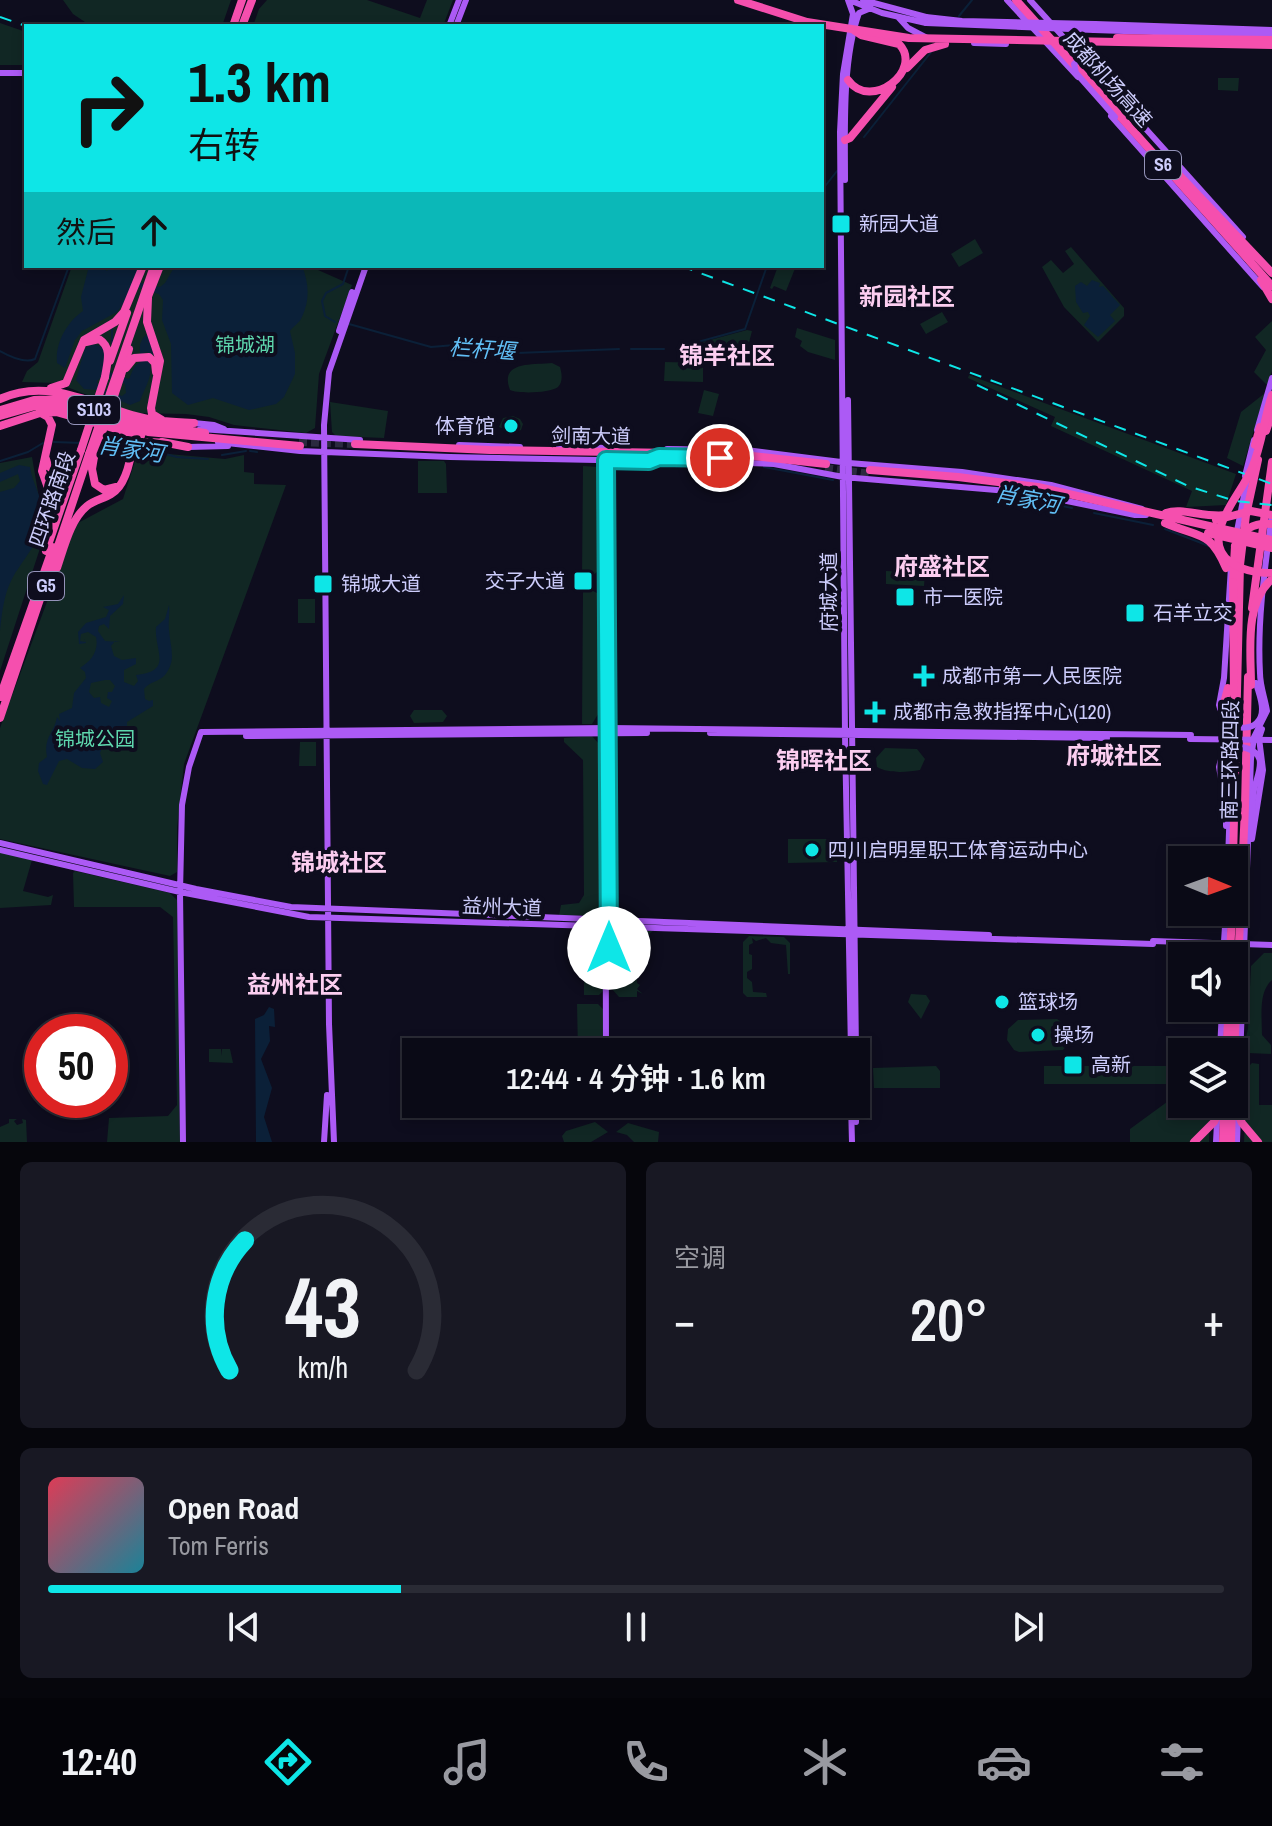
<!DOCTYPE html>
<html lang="zh">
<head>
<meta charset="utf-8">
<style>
  body { margin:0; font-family:"Archivo Narrow","Noto Sans SC",sans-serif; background:#181823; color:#f1f3f6; height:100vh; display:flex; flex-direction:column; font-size:30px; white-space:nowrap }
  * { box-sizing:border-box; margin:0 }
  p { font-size:26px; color:#999aa1 }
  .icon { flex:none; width:44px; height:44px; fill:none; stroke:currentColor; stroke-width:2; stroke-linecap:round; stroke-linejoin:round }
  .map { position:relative; height:1142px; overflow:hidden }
  .details { display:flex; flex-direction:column; gap:20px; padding:20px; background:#06060c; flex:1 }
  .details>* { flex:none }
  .top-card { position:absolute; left:24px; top:24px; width:800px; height:244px; border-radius:0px; box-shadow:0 4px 12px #0003,0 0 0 2px #2a2b35; background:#0ee6e7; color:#111; overflow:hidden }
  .needle { width:52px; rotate:91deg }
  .controls { position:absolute; left:1168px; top:846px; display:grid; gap:16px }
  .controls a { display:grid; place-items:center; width:80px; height:80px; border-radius:0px; background:#0a0a16; box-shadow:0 4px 12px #0003,0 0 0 2px #2a2b35; font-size:40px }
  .speed { position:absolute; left:24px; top:1014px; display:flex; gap:16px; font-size:40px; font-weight:700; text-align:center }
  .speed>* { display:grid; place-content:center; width:104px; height:104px; border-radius:50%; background:#0a0a16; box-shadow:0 4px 12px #0003,0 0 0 2px #2a2b35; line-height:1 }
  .speed .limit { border:12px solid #d22; background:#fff; color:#111 }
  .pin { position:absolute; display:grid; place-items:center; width:68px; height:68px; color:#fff; margin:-34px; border:4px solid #fff; border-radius:50%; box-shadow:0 2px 8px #0007 }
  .me { position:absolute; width:88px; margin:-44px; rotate:0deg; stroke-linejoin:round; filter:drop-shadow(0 0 6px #0008) }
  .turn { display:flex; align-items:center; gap:28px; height:168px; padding:0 32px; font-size:36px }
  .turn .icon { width:104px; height:104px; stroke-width:2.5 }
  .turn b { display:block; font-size:56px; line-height:68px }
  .then { display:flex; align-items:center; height:76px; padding:0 32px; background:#0003; gap:16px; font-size:30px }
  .big { font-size:60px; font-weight:600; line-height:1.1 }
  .details .widget { flex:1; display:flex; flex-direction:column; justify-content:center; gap:12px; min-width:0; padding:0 28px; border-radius:12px; background:#181823 }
  .details .dial { align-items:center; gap:0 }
  .dial svg { height:208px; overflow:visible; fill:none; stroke:#2a2b35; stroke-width:7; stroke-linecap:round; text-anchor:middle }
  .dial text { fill:#f1f3f6; stroke:none }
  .song { display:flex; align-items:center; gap:24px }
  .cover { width:96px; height:96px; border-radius:12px; background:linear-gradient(135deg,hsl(350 70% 55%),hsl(190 70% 35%)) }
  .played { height:8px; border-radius:4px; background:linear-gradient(90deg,#0ee6e7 30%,#2a2b35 30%) }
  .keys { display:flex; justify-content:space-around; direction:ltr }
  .heat { display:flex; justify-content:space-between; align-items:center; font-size:44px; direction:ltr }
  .details .tiles { flex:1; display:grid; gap:20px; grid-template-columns:1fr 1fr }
  .widget:last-child { grid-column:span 2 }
  .trip { position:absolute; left:402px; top:1038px; width:468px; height:80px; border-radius:0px; background:#0a0a16; box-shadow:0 4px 12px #0003,0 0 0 2px #2a2b35; font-weight:600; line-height:80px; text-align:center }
  .menu { display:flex; height:128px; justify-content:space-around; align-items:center; background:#040409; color:#999aa1 }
  .menu .icon { width:56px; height:56px }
  .menu .selected { color:#0ee6e7 }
  .menu b { font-size:36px; color:#f1f3f6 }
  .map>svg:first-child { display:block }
  .green { fill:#112724 }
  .water { fill:#0b2038; fill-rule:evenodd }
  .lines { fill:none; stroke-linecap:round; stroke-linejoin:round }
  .stream { stroke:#0b2038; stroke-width:2 }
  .highway-tunnel { stroke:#2b2a3f; stroke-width:8; stroke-dasharray:8 4; stroke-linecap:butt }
  .major { stroke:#ac5af5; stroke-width:6 }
  .highway { stroke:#f54fae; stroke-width:8 }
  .rail { stroke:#0ee6e7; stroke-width:2; stroke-dasharray:12 10; stroke-linecap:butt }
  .major-bridge { stroke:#ac5af5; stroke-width:6 }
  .highway-bridge { stroke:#f54fae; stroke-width:8 }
  .route-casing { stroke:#099696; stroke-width:20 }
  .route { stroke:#0ee6e7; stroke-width:14 }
  .poi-dot { fill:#0ee6e7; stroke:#0e0d1e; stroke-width:3 }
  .labels { text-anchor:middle; stroke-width:8; stroke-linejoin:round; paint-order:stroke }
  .shield { fill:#0e0d1e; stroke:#9493b9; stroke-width:2 }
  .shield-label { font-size:18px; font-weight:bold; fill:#cdcdfc }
  .street-label { font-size:20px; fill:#cdcdfc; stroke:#0e0d1e }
  .poi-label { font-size:20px; fill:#cdcdfc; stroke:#0e0d1e; text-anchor:start }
  .park-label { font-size:20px; fill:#5ed7ad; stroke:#0e0d1e }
  .water-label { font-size:22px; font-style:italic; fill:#61bff6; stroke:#0e0d1e }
  .quarter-label { font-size:24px; font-weight:bold; fill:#fccef0; stroke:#0e0d1e }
</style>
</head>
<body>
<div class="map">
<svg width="1272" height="1142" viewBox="0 0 1272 1142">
  <rect width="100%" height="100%" fill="#0e0d1e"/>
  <path class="green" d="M63,0H231L222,26H91L73,14Z
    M267,0H367L420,18L427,0H453L443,26H253L259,9Z
    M0,23L26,32V65H0Z
    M1218,78H1239L1238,91L1218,90Z
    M975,239L983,253L959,267L951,254Z
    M1071,247L1124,308V316L1098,342L1064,307L1042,267L1051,260L1063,273L1074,264L1065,251Z
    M72,266H315L318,270L352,285L319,374L315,428L306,433L234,425L209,417L186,414L133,413L57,383L22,382L27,371L38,362Z
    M778,266H796L786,291L774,286L772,289L770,288Z
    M942,312L948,322L926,334L920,324Z
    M1272,321V371L1267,385L1254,372L1266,350L1255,337Z
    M797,328L835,340V360L808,352L800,346L802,341L795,337Z
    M747,330L752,331L745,358L739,365L688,350L699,343Z
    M665,362L703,363V382L664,381Z
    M552,363L560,367C562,374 563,382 558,387C551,393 518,394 510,390C499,361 532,365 552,363Z
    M969,375L1236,474L1226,505L1186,507L1192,491L1051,426L1055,417L968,378Z
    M704,390L719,394L713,416L698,413Z
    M1265,393L1243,466L1227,458L1241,412Z
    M330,402L388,411L384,438L336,436L332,432Z
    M513,416L520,419L523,424L521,430L513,433L499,427L503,418Z
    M157,453L225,459L244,455V472L254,473V484L286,485L184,764L177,828V872L170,876L0,839V728L76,524L123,499L137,455Z
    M32,457L45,533L0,671V463Z
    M418,461H444L446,464L447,493H418Z
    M583,466L598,467L600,542L598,571L591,577H582Z
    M886,571L925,573L924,586L886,584Z
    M583,591H593L601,595L600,711L592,724H582Z
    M298,599H315V623H298Z
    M414,710H442L447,716L443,722L414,723L410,716Z
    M592,736L600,745L602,770L601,915L559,916L561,905L579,903L584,895L583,760L564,742V738Z
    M300,742H316V766H299Z
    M885,748L917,749L925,759L920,770C908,772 889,774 877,767L876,758Z
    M788,839H837V862L788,863Z
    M0,852L32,860L23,891L48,897L53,895L51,905L0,908Z
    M75,871L170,893L177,900L180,1142H107L109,1118L168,1116L177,1105L173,917L160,907H74L73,873Z
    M584,930H602L603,991L599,995H584Z
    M654,930L636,945L637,983L640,985L637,989L643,994L637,991V997H619L612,989L613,935L617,931Z
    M749,936L784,937L790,943V974H788L786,945L771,943L766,938L756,941L752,938L753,943L749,945V954L752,955V969L747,972V978L752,982L753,992L766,993L767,997H747L743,993V942Z
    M1264,953H1272V980C1258,992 1262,1017 1262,1035L1271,1045V1054L1248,1053L1244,1045L1248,1029L1251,966Z
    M911,994L926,995L930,1001L921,1019L908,1002Z
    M577,1004H598L605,1011L602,1052H578Z
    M1057,1019C1069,1026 1074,1040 1063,1050L1019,1052L1014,1050L1007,1040L1008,1029L1018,1020Z
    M209,1049H221L222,1056V1049H230L233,1063L209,1062Z
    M1252,1063L1259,1064V1105H1272V1142H1244L1247,1068Z
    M936,1066L940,1071V1088H874L873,1068Z
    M1044,1066H1177V1084H1044Z
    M1182,1091V1104H1210L1209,1142H1130V1129Z
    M9,1119H17L14,1121L17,1125L23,1123L22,1119L26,1120L27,1142H0V1127L9,1123Z
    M595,1122L608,1132L591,1142H564L562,1136L566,1131Z
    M628,1123L659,1132L658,1142H634L627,1135L616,1132Z"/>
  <path class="water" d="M89,266H100L107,271L111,266H139L137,282L160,287L165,283L175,266H302C309,283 310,300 302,317C298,325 294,325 290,331L295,353V374L284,397L276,404L249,410L213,398L188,405L172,393L171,344L162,320L163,300L159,294L136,287L117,312L82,331L75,340L65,368L57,363C55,343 67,322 83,311L81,297Z
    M1092,280L1100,283L1099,287L1103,286L1120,305L1110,315L1115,321L1098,337L1084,325L1090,316L1088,312L1083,313L1076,302L1075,286L1081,282L1087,286Z
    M148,333L154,355L146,352L144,353C158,370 146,384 140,401L130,405L97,390L84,389L76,380L85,348L93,344L103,347L105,351L104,370L129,379L134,367L141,361C140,348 137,343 148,333ZM103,375L125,384L126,393L122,396L99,388L97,381Z
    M19,465L30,467C32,482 41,495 42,509C45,537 26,555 13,577C4,593 2,612 0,631V492L14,488L20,481L18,474L0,482V473Z
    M124,595L123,604L110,616L109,629L104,624L99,626L98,631L105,641L120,642L115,641L111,646L114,656L122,660L136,658V664L124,670V682L134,686L138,681L136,675C174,671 154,651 156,627L165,619L169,605C170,612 168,622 169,630C170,646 177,660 165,675C159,682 150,681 144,689L145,699L149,701L153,700V706L127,722V731L135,736L134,740C124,746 114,741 103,746L100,753L103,762L95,769L82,768L67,759L59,761L47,785L43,784L38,771L39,763L47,757C43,737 54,734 57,717L60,721L59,714L72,708L74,693L86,678L85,672L80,668C91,661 99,652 96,637L88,632L81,634L80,641L85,642L84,639L86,643L79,644L78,632L86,623L106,617L109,610L103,607L118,604ZM105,680H110L115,686L112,692H108L107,698L112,701L109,707L101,703L100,697L94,698L89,692L91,683Z
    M269,1007L274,1009L275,1027L269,1026L270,1041L261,1059L272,1088L264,1117L272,1142H256L255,1019L264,1015Z"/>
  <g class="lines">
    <path class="stream" d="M959,16L972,0
      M864,137L932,51
      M822,190L837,171
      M335,322L325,316L322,301L326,293L343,284L349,266
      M349,324L431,347L467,344L517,353L619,349
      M112,329V343
      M687,345L745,329L767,266
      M631,349H664
      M0,351C9,356 25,364 35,359L69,266
      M54,442L82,443
      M100,443L122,444L132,451
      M250,451L257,452
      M138,453L158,452L177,457L208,459
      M222,455L246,451
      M0,461L28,452L43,443
      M611,466H647
      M653,466L691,465
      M764,467L833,480
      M999,493L1072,508
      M1094,513L1153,525
      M1165,529L1209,546"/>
    <path class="highway-tunnel" d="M299,442L355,444
      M825,468L871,474"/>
    <path class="major" d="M848,0L853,14L843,74L840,132L845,735L851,1052
      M849,0L882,13L926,23
      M863,0L926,17
      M1007,0L1078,77
      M1030,0L1243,237
      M898,17L908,28L927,38
      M1095,24L1272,30
      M449,26L459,0
      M456,26L466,0
      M1094,30L1272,36
      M974,43L1006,44
      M0,73H26
      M1111,116L1263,287
      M845,180C845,131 842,60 859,13L871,8
      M339,331L352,292
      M848,400L856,1052
      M194,423L214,425L224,429
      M200,429L360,440
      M1257,430L1272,378
      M218,442L300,451L450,457L748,463L774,464L843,477L1008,491
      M459,445L520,447
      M188,447L228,446
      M559,447L612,448
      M667,449L746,450L849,463L962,472L1051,485L1142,509
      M601,460L605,646L606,1052
      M1245,476L1254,440
      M606,488L607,596
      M1023,492L1135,515H1146
      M1236,536L1247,480
      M1231,567L1224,678L1219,705L1232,752
      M710,733L1107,738
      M246,736L647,733
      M609,784V956
      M1223,790L1219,767L1227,735
      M1252,839L1263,770L1259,738L1262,729
      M0,843L196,889L291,907L989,935
      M0,850L180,892L309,917L1153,944
      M1228,860L1230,804
      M1223,956L1226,912
      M1220,1052L1222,1008
      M851,1104L852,1142
      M856,1122V1104
      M183,1142L180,892L182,805L189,767L201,732L609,728L1191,735
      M324,1142L327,1095
      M334,1142L329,1024L324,425L329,372L366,266
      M1216,1142L1218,1104
      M1237,1142L1251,759L1254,737L1267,711C1265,698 1260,686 1260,673C1257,621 1265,567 1272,515"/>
    <path class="highway" d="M1016,0L1272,286
      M233,26L242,0
      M242,26L252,0
      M1117,38L1272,40
      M848,80C871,112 924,70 899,44L861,35L855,31
      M845,140L850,138L892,87
      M1179,175L1272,273
      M148,298L147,322L160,361L151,408L152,414L162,420
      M147,299L160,266
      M86,342L99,339C113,348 107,363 105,377
      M110,361L127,313
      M126,368L134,358L149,357L155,363L156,372
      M121,375L129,349
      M51,388L66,383L84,340L115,322L124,312L143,266
      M0,399C46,378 88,402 132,415C153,421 173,422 194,423
      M1,410L34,400L56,399L146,424L205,433
      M41,413L48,417L52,425L42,471L55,508L56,518
      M0,416L35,406L54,404L148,432L300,446
      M0,426L40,413L56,412L141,436
      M1266,431L1272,413
      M162,442L188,447
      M355,444L490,450L734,454L826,464
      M1255,445L1260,427
      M94,457L92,469L95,484L104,490L116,487
      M46,459L48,466L58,473L69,470L75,462
      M870,470L958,477L1038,487L1218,528
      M1003,486L1024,492
      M1166,513C1182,507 1204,518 1226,515
      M1165,523C1200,538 1210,530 1226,568
      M46,551L81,450
      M57,568C64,548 70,520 87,506C97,498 111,498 119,487C139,460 118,438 165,443
      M1233,582L1235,546
      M1252,608L1272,462
      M0,697L53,547
      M1222,711L1228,688
      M0,718L89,454
      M1233,860L1240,565L1246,515L1258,460
      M1230,956L1232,912
      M1226,1052L1229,1008
      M1234,1056L1245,807L1248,677"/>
    <path class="rail" d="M0,17L26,26
      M681,266L1272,484
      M977,385L1188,486L1235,501L1272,505"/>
    <path class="major-bridge" d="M926,17L962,21L1095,24
      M926,23L1094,30
      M1113,86L1090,61L1081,58L1074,64L1076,73L1115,117
      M1222,711C1228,733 1262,734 1262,709C1262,700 1258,691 1256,683
      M1190,739L1272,740
      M1226,826V793L1221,768L1227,752L1242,747C1270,753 1258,771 1254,790C1252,801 1253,813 1252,824
      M1153,941L1272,945"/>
    <path class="highway-bridge" d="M738,0L807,22L909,38L1272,45
      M907,68L925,50L945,44
      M1261,280L1272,299
      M1272,395C1264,418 1262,445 1252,468C1244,487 1229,503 1222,523C1207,560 1242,573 1272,573
      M81,450L105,377
      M89,454L154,266
      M94,457L121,375
      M1216,520L1251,511L1272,515
      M1218,528L1272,540
      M1208,533L1272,548
      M1235,546C1243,529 1253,522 1272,524
      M1233,582L1234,695
      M1251,685C1251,651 1244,603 1272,579
      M1233,1104L1242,1123L1258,1142
      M1194,1142L1214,1122L1223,1104
      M1223,1142L1224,1109
      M1231,1142L1232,1107"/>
  </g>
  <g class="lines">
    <defs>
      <path id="route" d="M609,948L606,460L649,461L659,457L720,458"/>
    </defs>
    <use href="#route" class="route-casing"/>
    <use href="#route" class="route"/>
  </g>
  <g class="poi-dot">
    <rect x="831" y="214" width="20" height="20" rx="4"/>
    <circle cx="511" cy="426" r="8"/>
    <rect x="573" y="571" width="20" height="20" rx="4"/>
    <rect x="313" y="574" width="20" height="20" rx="4"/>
    <rect x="895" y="587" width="20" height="20" rx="4"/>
    <rect x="1125" y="603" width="20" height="20" rx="4"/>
    <path d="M920 664h8v8h8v8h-8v8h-8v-8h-8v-8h8z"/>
    <path d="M871 700h8v8h8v8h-8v8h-8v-8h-8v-8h8z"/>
    <circle cx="812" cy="850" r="8"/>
    <circle cx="1002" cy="1002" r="8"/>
    <circle cx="1038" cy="1035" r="8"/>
    <rect x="1063" y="1055" width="20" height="20" rx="4"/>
  </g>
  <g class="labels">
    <g class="shield">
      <rect x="1145" y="151" width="36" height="28" rx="6"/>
      <rect x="68" y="396" width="52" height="28" rx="6"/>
      <rect x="28" y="572" width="36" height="28" rx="6"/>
    </g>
    <g class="shield-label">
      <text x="1163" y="171">S6</text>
      <text x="94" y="416">S103</text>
      <text x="46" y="592">G5</text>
    </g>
    <g class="street-label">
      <text transform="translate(1108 79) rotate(48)" y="7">成都机场高速</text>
      <text transform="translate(591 436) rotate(1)" y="7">剑南大道</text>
      <text transform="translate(52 499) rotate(-71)" y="7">四环路南段</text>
      <text transform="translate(829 592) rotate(-90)" y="7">府城大道</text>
      <text transform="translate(1230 760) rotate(-89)" y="7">南三环路四段</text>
      <text transform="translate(502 907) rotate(2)" y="7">益州大道</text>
    </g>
    <g class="poi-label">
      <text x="859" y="231">新园大道</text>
      <text x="495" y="433" text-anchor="end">体育馆</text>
      <text x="565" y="588" text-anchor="end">交子大道</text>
      <text x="341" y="591">锦城大道</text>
      <text x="923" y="604">市一医院</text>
      <text x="1153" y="620">石羊立交</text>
      <text x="942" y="683">成都市第一人民医院</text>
      <text x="893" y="719">成都市急救指挥中心(120)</text>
      <text x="828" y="857">四川启明星职工体育运动中心</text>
      <text x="1018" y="1009">篮球场</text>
      <text x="1054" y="1042">操场</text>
      <text x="1091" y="1072">高新</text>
    </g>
    <g class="park-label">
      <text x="245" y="352">锦城湖</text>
      <text x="95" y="746">锦城公园</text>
    </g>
    <g class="water-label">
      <text transform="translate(482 349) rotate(4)" y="8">栏杆堰</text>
      <text transform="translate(131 449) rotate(8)" y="8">肖家河</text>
      <text transform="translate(1028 499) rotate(11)" y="8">肖家河</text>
    </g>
    <g class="quarter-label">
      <text x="907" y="305">新园社区</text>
      <text x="727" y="364">锦羊社区</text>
      <text x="942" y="575">府盛社区</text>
      <text x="1114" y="764">府城社区</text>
      <text x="824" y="769">锦晖社区</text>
      <text x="339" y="871">锦城社区</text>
      <text x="295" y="993">益州社区</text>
    </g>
  </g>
</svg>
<div class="controls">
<a><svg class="needle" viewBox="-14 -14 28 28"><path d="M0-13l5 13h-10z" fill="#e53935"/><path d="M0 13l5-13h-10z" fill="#999aa1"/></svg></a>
<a><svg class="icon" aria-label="sound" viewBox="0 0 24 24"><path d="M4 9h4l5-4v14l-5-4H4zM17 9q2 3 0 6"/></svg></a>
<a><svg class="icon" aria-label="layers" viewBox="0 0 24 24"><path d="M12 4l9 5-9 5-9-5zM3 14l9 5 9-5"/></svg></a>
</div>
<div class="speed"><div class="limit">50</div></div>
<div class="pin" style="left:720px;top:458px;background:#d93025"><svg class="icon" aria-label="arrive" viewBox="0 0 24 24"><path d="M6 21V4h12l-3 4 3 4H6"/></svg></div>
<svg class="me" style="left:609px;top:948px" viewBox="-20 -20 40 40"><circle r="19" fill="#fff"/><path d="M0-13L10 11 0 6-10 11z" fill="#0ee6e7"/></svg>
<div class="trip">12:44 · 4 分钟 · 1.6 km</div>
<div class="top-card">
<div class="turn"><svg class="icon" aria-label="right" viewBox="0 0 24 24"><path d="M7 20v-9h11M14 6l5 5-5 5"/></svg><div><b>1.3 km</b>右转</div></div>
<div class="then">然后<svg class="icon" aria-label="ahead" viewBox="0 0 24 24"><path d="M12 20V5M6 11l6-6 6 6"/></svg></div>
</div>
</div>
<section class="details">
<div class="tiles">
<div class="widget dial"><svg viewBox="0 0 100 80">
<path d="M14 69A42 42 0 1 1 86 69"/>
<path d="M14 69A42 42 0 0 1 20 19" stroke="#0ee6e7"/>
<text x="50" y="56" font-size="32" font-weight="700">43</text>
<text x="50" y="72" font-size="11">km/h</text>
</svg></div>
<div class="widget"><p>空调</p>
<div class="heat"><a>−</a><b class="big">20°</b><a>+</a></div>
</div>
<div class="widget">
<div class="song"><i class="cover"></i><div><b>Open Road</b><p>Tom Ferris</p></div></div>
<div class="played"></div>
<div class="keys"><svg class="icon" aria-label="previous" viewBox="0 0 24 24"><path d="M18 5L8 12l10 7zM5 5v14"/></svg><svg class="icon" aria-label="pause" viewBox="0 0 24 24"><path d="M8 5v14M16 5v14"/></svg><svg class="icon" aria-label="next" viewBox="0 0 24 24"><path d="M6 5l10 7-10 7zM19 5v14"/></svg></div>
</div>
</div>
</section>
<nav class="menu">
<b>12:40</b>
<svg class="icon selected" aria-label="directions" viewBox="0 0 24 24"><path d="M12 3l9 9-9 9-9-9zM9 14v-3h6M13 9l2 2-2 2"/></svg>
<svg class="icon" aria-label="music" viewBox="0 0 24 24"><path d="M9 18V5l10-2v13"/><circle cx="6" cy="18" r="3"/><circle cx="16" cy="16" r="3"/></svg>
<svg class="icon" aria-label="phone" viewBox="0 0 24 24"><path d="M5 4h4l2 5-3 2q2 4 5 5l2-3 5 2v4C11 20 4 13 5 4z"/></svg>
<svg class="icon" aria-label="climate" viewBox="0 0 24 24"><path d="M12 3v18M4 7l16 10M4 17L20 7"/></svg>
<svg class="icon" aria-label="car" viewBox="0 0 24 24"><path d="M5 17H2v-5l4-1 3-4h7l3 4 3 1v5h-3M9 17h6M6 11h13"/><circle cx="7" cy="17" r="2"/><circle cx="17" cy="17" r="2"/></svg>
<svg class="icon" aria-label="filters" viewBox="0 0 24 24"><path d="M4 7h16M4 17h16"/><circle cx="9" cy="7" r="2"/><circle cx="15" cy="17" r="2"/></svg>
</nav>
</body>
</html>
